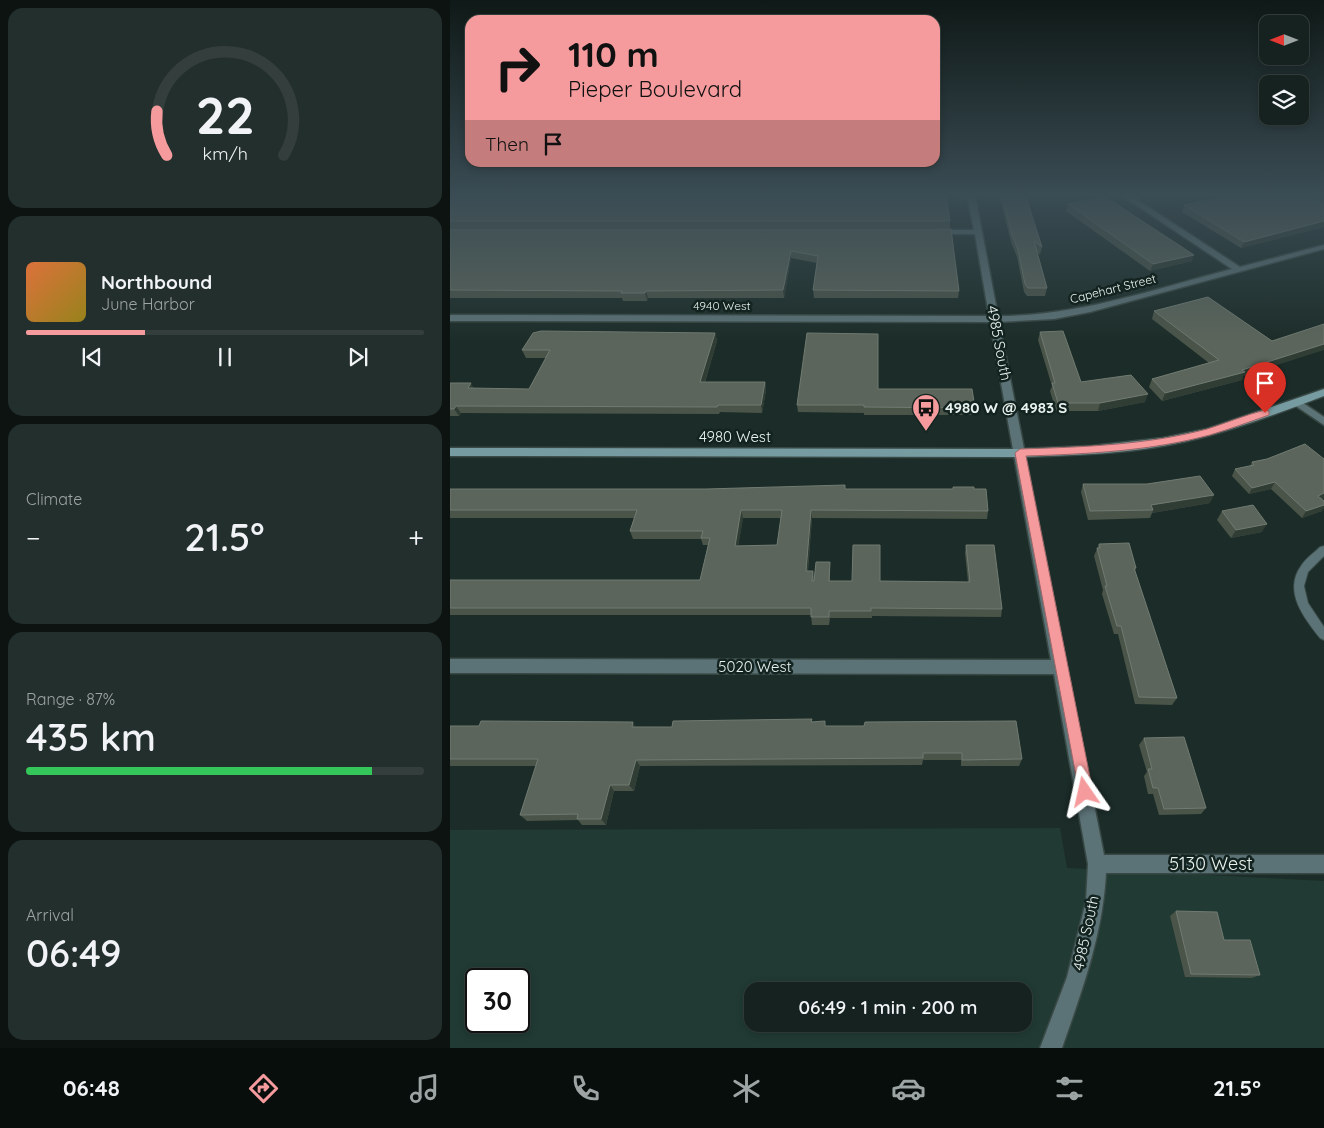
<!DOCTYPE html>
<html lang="en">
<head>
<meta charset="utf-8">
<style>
  body { margin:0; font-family:Quicksand,sans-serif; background:#222f2c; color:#f1f3f6; height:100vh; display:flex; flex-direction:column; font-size:19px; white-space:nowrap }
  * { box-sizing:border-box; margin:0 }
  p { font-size:16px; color:#9da4a4 }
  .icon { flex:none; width:28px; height:28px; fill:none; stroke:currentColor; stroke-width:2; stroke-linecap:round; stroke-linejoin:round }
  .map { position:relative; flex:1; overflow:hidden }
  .details { display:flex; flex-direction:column; gap:8px; padding:8px; background:#0c1311; width:450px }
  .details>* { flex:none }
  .hud { position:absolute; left:15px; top:15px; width:475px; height:152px; border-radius:15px; box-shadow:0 2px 8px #0003,0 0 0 1px #343f3d; background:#f59b9d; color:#111; overflow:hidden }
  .needle { width:32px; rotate:270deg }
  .controls { position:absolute; left:809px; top:15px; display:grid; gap:10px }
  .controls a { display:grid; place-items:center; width:50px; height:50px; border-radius:10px; background:#15221f; box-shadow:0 2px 8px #0003,0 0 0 1px #343f3d; font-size:25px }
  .speed { position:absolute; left:15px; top:968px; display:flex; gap:10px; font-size:25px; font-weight:700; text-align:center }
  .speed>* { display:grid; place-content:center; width:65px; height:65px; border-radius:50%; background:#15221f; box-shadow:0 2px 8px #0003,0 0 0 1px #343f3d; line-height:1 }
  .speed .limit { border:2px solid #111; border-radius:8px; background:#fff; color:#111 }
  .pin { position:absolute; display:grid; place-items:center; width:42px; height:42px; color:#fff; margin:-51px -21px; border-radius:50% 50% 50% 0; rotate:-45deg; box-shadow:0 0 5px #0007 }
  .pin .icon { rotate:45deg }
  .me { position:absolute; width:55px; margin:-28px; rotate:349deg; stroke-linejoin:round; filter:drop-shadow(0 0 4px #0008) }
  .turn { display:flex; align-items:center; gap:18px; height:105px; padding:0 20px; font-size:22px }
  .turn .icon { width:65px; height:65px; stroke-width:2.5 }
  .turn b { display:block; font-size:35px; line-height:42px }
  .then { display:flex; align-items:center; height:48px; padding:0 20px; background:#0003; gap:10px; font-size:19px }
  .big { font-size:38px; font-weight:600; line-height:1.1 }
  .details .tile { flex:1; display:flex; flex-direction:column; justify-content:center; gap:8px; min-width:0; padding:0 18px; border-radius:15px; background:#222f2c }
  .details .dial { align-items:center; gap:0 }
  .dial svg { height:130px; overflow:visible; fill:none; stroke:#343f3d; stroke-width:7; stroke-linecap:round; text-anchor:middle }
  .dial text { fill:#f1f3f6; stroke:none }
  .song { display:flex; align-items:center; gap:15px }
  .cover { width:60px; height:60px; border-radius:8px; background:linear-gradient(135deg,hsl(20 70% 55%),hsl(50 70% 35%)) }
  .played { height:5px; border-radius:2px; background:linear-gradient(90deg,#f59b9d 30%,#343f3d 30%) }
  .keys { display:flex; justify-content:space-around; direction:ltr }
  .heat { display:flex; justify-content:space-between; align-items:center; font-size:28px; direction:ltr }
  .charge { height:8px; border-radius:4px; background:linear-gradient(90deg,#34c759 87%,#343f3d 0) }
  .trip { position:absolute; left:294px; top:982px; width:288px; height:50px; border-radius:15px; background:#15221f; box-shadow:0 2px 8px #0003,0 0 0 1px #343f3d; font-weight:600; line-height:50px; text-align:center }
  .tab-bar { display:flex; height:80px; justify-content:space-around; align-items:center; background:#080e0c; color:#9da4a4 }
  .tab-bar .icon { width:35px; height:35px }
  .tab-bar .active { color:#f59b9d }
  .tab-bar b { font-size:22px; color:#f1f3f6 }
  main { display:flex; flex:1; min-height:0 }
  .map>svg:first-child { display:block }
  .built { fill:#213a34; fill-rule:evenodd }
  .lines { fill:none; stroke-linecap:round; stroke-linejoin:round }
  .lane-casing { stroke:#394945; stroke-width:2 }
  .street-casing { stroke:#394945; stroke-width:3 }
  .secondary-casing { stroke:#394945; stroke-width:3 }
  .lane { fill:#5b7276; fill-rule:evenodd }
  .street { fill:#5b7276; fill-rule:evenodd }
  .secondary { fill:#769ba1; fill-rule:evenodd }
  .wall { fill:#4a5449; fill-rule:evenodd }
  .shaded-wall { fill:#303d35 }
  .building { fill:#5b655b; stroke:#717b72; fill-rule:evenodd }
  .route { fill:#f59b9d; stroke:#9f6566 }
  .labels { text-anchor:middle; stroke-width:5; stroke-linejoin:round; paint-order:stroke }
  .far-street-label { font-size:12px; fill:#e8f2ef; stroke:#13231f }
  .street-label { font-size:15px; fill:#e8f2ef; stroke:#13231f }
  .poi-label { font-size:15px; font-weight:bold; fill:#e8f2ef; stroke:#13231f; text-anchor:start }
  .near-street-label { font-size:18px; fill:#e8f2ef; stroke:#13231f }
</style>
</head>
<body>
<main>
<section class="details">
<div class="tile dial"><svg viewBox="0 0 100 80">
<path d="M14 69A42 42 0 1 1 86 69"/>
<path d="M14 69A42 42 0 0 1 8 42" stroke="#f59b9d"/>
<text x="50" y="56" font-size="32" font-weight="700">22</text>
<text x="50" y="72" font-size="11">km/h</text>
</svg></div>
<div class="tile">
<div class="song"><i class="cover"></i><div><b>Northbound</b><p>June Harbor</p></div></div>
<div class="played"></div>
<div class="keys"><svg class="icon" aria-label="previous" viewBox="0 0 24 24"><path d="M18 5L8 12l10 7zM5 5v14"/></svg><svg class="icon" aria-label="pause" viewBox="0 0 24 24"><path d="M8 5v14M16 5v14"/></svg><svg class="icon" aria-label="next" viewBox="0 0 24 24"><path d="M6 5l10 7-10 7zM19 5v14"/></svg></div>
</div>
<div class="tile"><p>Climate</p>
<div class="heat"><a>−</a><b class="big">21.5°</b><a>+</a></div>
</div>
<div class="tile"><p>Range · 87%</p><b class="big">435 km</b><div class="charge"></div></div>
<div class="tile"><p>Arrival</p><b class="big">06:49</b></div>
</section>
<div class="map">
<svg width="874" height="1048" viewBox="0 0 874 1048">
  <rect width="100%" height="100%" fill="#1c2d29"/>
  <path class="built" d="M610,828L617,868L874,881V1048H0V830ZM26,979H69V1021H26ZM302,991H572V1024H302Z"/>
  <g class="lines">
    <defs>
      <path id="lane" d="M874,546V556L858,572L854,586L858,603L874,627V640L870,638C854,618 833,591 851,566C856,558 864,553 870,547Z"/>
      <path id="street" d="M517,195H525L548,316C628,316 705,289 782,269L671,195H680L790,267L874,245V249L640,312L604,319L549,322L654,855H874V873H656C653,934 632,991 612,1048H590L617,977L636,901L638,864L604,674L0,673V659L601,660L540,322L0,321V315L539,316L525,234H485L481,232L485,230H524Z
        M847,399L874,417V425L843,404L842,402Z"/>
      <path id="secondary" d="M874,389V396C829,413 784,430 737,441C682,454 626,455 570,457L0,456V448L570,449L642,446L713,438L757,429Z"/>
    </defs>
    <use href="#lane" class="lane-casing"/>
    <use href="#street" class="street-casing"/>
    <use href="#secondary" class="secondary-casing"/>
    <use href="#lane" class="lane"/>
    <use href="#street" class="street"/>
    <use href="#secondary" class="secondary"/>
  </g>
  <path class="wall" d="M0,195L500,221V228H0Z
    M549,195H572L592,247L590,255L587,252L597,288L595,296H577L574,292L567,257L561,242Z
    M782,195H874V227L791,248L732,212L734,205Z
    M618,204L742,261L700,271L616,211Z
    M0,229H501L509,291L508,298H364L363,290L367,263L341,258L334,298H198L197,301H173L172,298H0Z
    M704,311L793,376L792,380L712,401L699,387L702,379L759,363L702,319Z
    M590,332L631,382L695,402L648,411H606L600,391L602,386L588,340Z
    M265,333L267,341L255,382H315L316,390L312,413L270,412L269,414L11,413L9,416H0V383L24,389H79L96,358H76L72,350Z
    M428,389L525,408L524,415H414V413L348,412L347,405Z
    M802,462L874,498L872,499V511L852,518L821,489L799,494L782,476L785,469L800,466Z
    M633,484L760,503L702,513L700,518L638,520L631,492Z
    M503,487L524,489L538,511L537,519L362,518L358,571H363L364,578L380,570V581L518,582L515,553L516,545L552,609L551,617L422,616V618H380L379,625H362L361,615H0V580H250L258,545H253L251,539H183L180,531L184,518H0V489H503ZM293,518H331L327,545L288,546Z
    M772,511L812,532L781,538L767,520Z
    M649,544L686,568L685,571L727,698L722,705L685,704L668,634H664L652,594L653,590L644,556Z
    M362,722L376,726L572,759L569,766H511V760H473L472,765L190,766L184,791H164L156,825H132L128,820L77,821L70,815L86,766H0V726L222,727Z
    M694,738L756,808L751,814L709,815L703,794H698L694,776L697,772L689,745Z
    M726,911L774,940L810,975L802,978L735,977L720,916Z"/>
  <path class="shaded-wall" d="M874,221V227L791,248L794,242Z
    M341,251V258L334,298L333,290Z
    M744,255L742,261L700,271L703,264Z
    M196,291L198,298L197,301L195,293Z
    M265,333L267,341L252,390L250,382Z
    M874,344V350L793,376L792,380L712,401L715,393Z
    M315,382L316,390L312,413L311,405Z
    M21,383L25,391L18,388Z
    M698,394L695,402L648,411L650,403Z
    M6,406L11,413L9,416L4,409Z
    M825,482L821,489L799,494L802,488Z
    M874,493V498L863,503L868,496Z
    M764,495L760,503L702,513L703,510L701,505Z
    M874,505V508L872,511L852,518L856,511Z
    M291,510L293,518L287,553L285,546Z
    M361,510L362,518L357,578L356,571Z
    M817,524L812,532L781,538L786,530Z
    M183,722L187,729L182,727Z
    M186,760L190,766L184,791L179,785Z
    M160,785L164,791L156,825L151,819Z"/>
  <path class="building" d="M0,195H496L500,221H0Z
    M552,195H572L573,197H576L592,247L584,241L597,288H578L575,284L568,250L562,235Z
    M782,195H853L874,205V221L794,242L734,205Z
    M647,198H657L744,255L703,264L618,204Z
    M0,229H501L509,291L363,290L368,256L341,251L333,290L196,291L195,293H171L172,291L0,290Z
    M758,297L822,341L874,324V344L792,370L795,372L715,393L702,379L769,360L704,311Z
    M91,331L265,333L250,382H315L311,405H268L267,407L6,406L4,409H0V383H21L18,388L79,389L100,350H72L83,333Z
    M613,331L631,382L681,375L698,394L650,403H608L602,383H605L590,332Z
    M357,333L428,334V389H522L525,408L414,407V405H347Z
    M855,444L874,459V493L868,496L874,501V505L856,511L825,482L802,488L785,469L804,465L802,462L817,459Z
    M750,476L764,495L701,505L703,510L640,511L633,484H697Z
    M395,485V489H503V487H524V489H536L538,511L361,510L356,571H363L362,581H364L366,562H380L379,581H402L403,545H430V581L520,582L516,545H544L552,609L421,608V611H379V617H361V608H0V580H250L260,538H251L253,531H180L187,510H0V489H256ZM291,510H332L327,545L285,546Z
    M803,505L817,524L786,530L772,511Z
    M679,543L686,568H684L727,698L689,697L671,626H667L655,586H657L647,548H650L649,544Z
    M362,719L361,722L375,721V726H414L415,722L566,721L572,759L512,760V753H473V758L186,760L179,785H160L151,819H127L128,814L70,815L88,759H0V726H29L31,721L183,722L182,727H222L223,721Z
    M734,737L756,808L714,809L708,788H703L698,769H702L694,738Z
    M726,911L767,912L774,940H800L810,975L741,974Z"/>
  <linearGradient id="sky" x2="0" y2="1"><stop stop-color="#0f1917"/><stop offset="0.57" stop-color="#3a4c54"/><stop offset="1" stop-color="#3a4c54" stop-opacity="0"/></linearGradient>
  <rect width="874" height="342" fill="url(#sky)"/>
  <path class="route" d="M815,410L819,411V415C799,422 780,429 760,435C700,451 638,454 576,456L643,792L640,797L635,800L630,797L565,453L570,449C633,447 697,445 757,429C776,423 795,415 815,410Z"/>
  <defs>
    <symbol id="bus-pin" viewBox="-11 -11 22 30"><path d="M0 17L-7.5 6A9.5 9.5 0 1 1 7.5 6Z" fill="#f59b9d" stroke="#13231f"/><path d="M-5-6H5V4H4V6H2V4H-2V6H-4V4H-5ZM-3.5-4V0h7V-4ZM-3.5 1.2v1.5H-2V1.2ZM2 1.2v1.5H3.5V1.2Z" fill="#111"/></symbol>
  </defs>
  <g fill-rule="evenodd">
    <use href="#bus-pin" x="460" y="392" width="32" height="43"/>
  </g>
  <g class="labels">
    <g class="far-street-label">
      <text transform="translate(663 289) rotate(-14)" y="4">Capehart Street</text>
      <text x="272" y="310">4940 West</text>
    </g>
    <g class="street-label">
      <text transform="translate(549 343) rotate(79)" y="5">4985 South</text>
      <text x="285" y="442">4980 West</text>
      <text x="305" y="672">5020 West</text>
      <text transform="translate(636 933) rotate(-78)" y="5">4985 South</text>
    </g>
    <g class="poi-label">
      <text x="495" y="413">4980 W @ 4983 S</text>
    </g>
    <g class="near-street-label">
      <text x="761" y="870">5130 West</text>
    </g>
  </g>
</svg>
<div class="controls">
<a><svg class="needle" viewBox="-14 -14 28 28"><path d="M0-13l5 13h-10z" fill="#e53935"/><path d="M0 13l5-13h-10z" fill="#9da4a4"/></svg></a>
<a><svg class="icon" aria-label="layers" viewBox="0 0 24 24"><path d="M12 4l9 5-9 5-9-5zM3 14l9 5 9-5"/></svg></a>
</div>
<div class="speed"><div class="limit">30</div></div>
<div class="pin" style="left:815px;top:413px;background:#d93025"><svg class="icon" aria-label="arrive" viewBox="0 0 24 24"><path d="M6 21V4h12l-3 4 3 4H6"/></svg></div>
<svg class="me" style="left:635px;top:792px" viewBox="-20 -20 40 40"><path d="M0-17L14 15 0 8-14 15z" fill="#f59b9d" stroke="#fff" stroke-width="4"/></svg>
<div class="trip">06:49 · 1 min · 200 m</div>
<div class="hud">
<div class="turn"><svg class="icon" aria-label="right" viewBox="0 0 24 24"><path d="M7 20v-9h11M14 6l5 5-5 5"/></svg><div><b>110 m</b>Pieper Boulevard</div></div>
<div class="then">Then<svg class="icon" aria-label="arrive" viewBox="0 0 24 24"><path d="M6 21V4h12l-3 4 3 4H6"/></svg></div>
</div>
</div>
</main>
<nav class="tab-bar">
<b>06:48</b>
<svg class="icon active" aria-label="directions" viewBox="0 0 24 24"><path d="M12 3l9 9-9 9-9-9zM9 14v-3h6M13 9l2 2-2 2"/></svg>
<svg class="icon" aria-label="music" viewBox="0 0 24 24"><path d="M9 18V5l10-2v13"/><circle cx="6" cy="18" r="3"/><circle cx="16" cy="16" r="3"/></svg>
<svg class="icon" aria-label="phone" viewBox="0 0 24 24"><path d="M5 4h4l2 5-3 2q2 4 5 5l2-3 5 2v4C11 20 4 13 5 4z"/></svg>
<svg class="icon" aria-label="climate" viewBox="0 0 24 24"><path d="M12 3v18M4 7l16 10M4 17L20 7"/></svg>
<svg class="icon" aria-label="car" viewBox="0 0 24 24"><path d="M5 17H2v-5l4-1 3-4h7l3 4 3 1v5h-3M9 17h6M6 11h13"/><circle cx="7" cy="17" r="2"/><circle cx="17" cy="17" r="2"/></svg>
<svg class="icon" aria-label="filters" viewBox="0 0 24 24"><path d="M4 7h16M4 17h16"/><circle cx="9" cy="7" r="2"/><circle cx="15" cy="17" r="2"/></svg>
<b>21.5°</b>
</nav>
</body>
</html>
